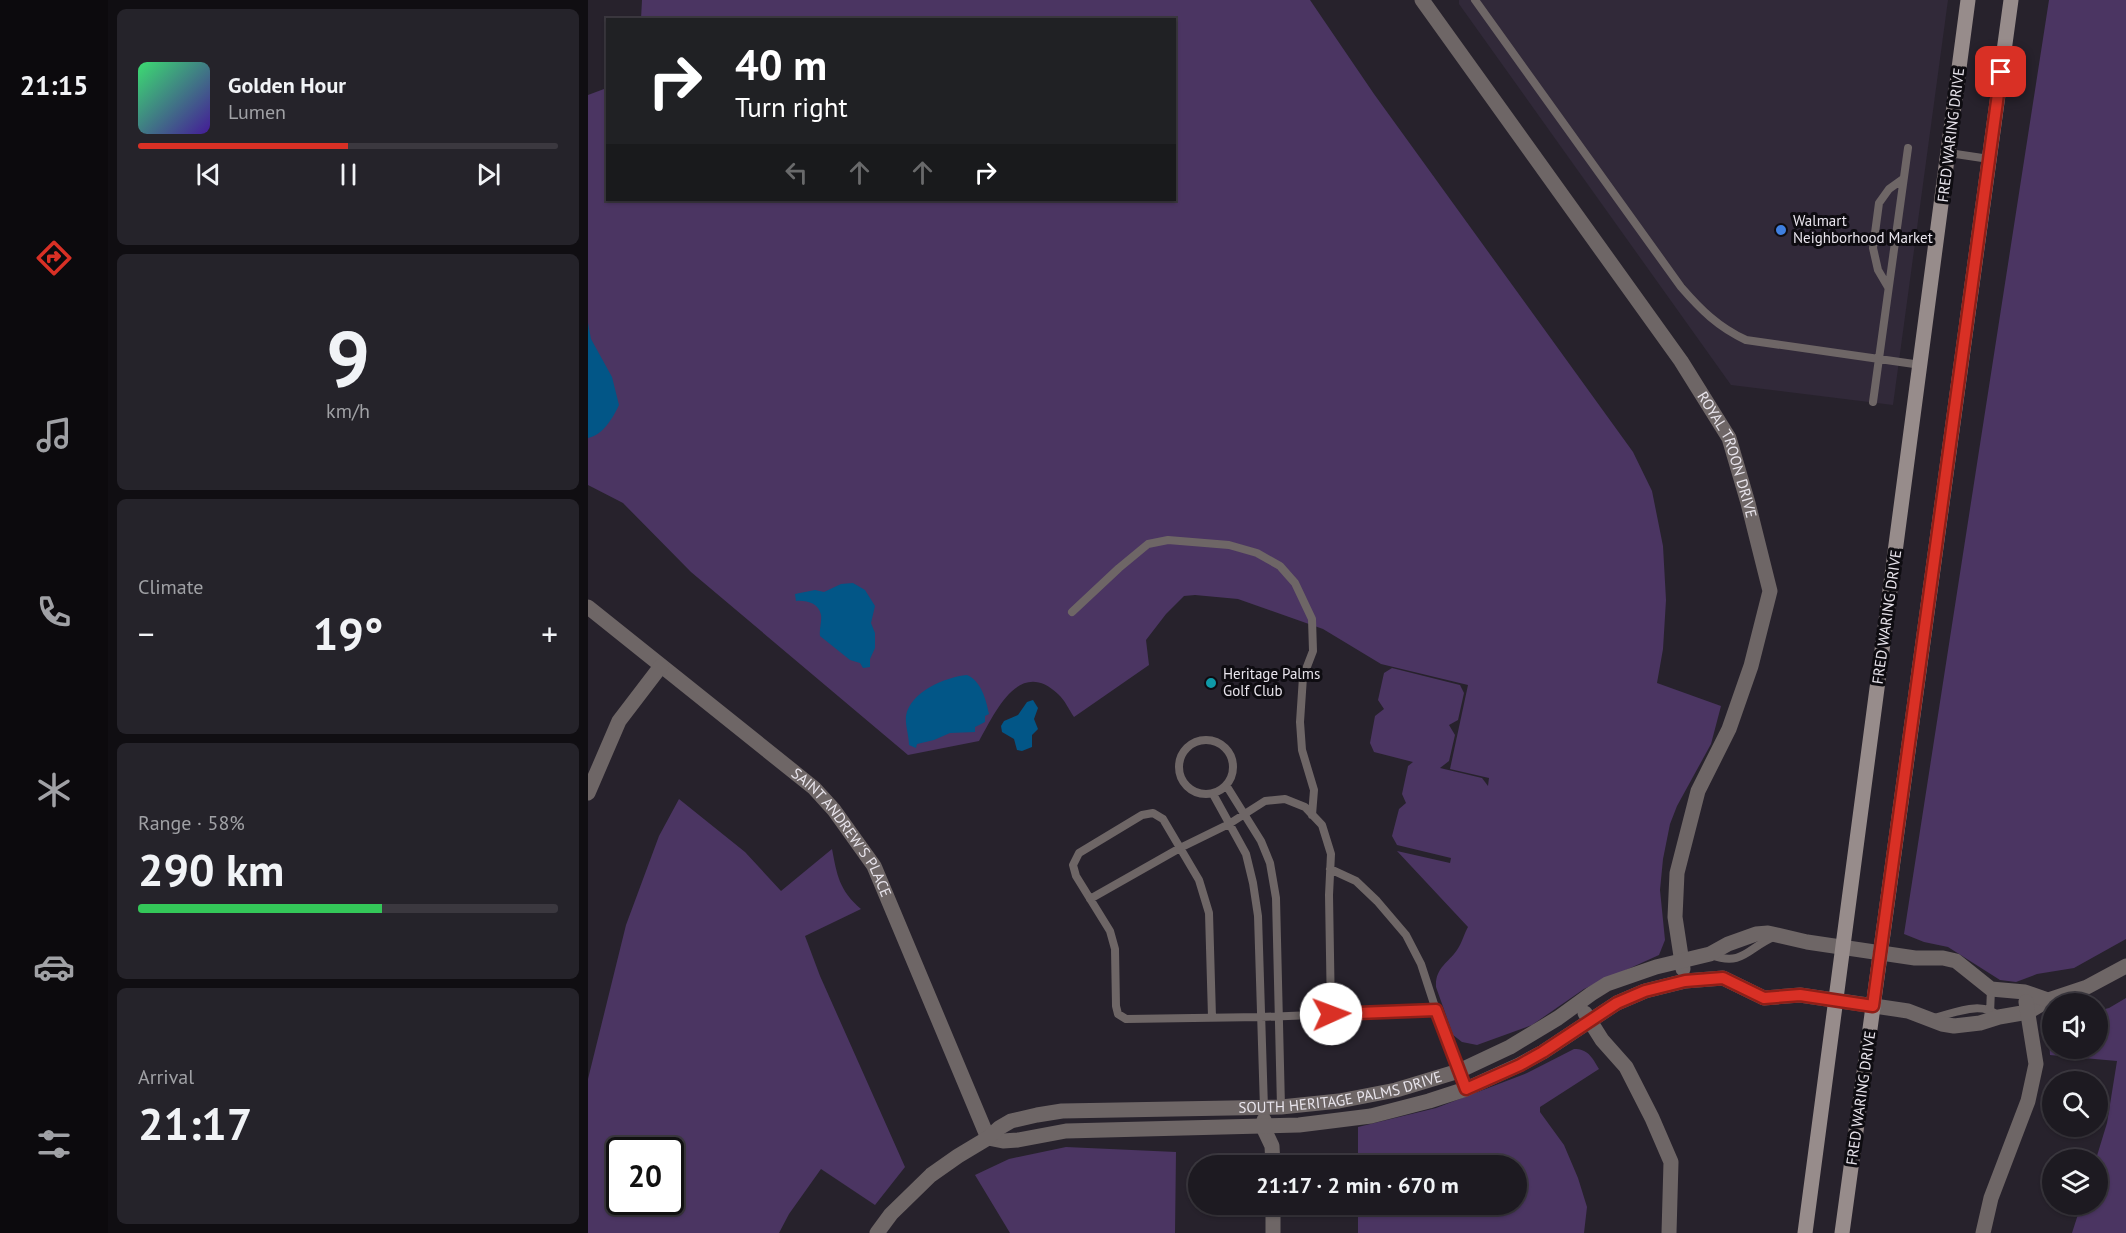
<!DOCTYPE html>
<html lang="en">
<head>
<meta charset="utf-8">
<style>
  body { margin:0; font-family:"PT Sans",sans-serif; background:#25232a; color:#f1f3f6; height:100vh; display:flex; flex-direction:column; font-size:22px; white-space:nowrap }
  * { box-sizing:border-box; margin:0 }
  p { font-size:20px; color:#a0a1a5 }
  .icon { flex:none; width:33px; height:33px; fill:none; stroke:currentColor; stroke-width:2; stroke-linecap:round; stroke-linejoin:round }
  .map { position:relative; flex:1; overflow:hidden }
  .drawer { display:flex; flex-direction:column; gap:9px; padding:9px; background:#100e12; width:480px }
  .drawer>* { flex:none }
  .banner { position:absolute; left:18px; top:18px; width:570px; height:183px; border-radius:0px; box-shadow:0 2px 4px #0004,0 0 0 2px #3b383f; background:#202124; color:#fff; overflow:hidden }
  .fabs { position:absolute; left:1454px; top:993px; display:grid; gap:12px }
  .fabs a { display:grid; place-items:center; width:66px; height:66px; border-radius:50%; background:#1d1a21; box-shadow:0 2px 4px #0004,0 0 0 2px #3b383f; font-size:30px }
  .speed { position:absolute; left:18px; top:1137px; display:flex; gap:12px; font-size:30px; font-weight:700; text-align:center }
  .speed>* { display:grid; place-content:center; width:78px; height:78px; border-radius:50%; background:#1d1a21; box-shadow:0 2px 4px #0004,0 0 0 2px #3b383f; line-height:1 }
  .speed .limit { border:3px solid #111; border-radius:9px; background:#fff; color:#111 }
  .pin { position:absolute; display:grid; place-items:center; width:51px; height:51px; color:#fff; margin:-26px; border-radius:12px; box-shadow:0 3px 9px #0006 }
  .me { position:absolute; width:66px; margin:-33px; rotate:88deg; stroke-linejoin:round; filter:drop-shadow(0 0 4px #0008) }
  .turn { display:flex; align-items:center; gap:21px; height:126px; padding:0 30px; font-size:27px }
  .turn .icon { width:78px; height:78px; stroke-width:2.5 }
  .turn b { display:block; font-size:42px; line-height:51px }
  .lanes { display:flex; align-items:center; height:57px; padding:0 30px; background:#0003; justify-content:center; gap:30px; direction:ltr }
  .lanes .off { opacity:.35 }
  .big { font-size:45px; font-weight:700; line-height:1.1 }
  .drawer .card { flex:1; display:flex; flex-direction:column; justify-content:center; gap:9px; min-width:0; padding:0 21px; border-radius:9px; background:#25232a }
  .drawer .dial { align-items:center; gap:0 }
  .dial b { font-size:78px; line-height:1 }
  .song { display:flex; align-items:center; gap:18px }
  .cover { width:72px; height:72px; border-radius:9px; background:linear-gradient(135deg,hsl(140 70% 55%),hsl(260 70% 35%)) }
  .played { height:6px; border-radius:3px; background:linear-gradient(90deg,#d93025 50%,#3b383f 50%) }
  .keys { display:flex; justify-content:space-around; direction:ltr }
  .heat { display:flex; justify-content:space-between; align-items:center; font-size:33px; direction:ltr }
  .charge { height:9px; border-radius:4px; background:linear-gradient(90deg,#34c759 58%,#3b383f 0) }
  .trip { position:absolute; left:600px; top:1155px; width:339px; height:60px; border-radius:30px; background:#1d1a21; box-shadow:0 2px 4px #0004,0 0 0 2px #3b383f; font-weight:700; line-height:60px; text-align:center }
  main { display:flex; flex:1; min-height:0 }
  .menu { display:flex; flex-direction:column; width:108px; justify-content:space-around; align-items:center; background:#0c0a0d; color:#a0a1a5 }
  .menu .icon { width:42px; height:42px }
  .menu .selected { color:#d93025 }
  .menu b { font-size:27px; color:#f1f3f6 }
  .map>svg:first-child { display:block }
  .built { fill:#312939 }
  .green { fill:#4b3562; fill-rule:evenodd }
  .water { fill:#025687 }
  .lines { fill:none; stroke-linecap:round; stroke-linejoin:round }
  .lane { stroke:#6e6666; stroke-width:8 }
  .street { stroke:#6e6666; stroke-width:15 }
  .secondary { stroke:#978c8b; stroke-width:15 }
  .route-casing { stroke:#8d1f18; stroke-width:15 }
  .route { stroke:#d93025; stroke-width:10 }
  .shop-dot { fill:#3f7fe0; stroke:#0e0c11; stroke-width:2 }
  .culture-dot { fill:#0f9aa8; stroke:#0e0c11; stroke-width:2 }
  .labels { text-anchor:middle; stroke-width:6; stroke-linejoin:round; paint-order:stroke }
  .street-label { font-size:15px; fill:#e9e5ed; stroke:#0e0c11 }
  .poi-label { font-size:15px; fill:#e9e5ed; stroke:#0e0c11; text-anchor:start }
</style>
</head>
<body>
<main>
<nav class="menu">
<b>21:15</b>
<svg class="icon selected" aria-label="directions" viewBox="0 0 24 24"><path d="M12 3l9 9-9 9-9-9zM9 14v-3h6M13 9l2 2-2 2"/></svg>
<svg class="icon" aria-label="music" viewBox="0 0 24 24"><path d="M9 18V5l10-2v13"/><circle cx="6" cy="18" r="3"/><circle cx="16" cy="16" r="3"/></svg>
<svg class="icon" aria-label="phone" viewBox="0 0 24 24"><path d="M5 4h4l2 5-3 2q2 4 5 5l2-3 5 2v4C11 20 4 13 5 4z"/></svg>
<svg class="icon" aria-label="climate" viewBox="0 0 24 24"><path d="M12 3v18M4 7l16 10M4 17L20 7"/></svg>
<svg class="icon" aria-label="car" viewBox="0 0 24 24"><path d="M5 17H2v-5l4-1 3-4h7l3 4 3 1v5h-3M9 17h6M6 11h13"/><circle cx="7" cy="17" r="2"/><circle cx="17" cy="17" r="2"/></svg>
<svg class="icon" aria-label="filters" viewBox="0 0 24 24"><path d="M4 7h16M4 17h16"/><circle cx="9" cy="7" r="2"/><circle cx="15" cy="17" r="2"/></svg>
</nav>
<section class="drawer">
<div class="card">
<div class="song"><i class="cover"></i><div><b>Golden Hour</b><p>Lumen</p></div></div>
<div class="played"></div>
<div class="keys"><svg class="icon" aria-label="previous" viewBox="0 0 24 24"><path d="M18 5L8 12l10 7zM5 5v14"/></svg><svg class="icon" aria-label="pause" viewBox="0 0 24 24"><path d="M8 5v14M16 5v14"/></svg><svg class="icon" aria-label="next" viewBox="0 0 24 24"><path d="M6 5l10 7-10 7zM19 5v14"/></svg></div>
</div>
<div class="card dial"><b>9</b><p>km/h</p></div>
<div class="card"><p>Climate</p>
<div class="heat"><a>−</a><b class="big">19°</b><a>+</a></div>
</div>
<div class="card"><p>Range · 58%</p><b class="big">290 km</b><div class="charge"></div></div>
<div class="card"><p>Arrival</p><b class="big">21:17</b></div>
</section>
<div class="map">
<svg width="1538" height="1233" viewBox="0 0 1538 1233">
  <rect width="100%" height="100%" fill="#27222c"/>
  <path class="built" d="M871,0H1360L1305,405L1143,385L871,4Z"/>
  <path class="green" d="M54,0H722L786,94L1045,452L1064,491L1075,546L1078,600L1075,649L1069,683L1133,706L1123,744L1089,806L1082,824L1075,859L1072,890L1077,940L1071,955L996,989L944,1025L889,1045L874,1042L865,1035L848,987C847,968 860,963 869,950C874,943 876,934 880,927L809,851L862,863L863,858L809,845L804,836L811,809L818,803L814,794L820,766L825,762L786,752L782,743L787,716L796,709L790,700L796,673L804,668L872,685L876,693L870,720L861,725L867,735L861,761L852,768L894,778L900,786L901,778L862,769L880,685L793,664L735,629L650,599L607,595L596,596L578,614L558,640L561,665L486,717C481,710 477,700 470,694C431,657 407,713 391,741L320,755L103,572L35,503L0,485V95L16,89L19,85L20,200H586V20L53,19Z
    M1461,0H1538V939L1486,968L1449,974L1428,982L1412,980L1360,947L1336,942L1316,934Z
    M91,799L157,852L193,891L244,849C249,875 251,890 273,909L217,936L232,976L317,1167L287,1205L233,1169L201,1214L191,1233H0V1079L38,925L71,836ZM32,1150H82V1202H32Z
    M1538,998V1233H1484L1493,1205L1509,1204L1508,1159L1519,1123L1529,1061L1462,1055L1460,1023L1464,1022V1048H1509V1011L1521,1008Z
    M986,1049C1000,1049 1004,1057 1011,1069L952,1107V1112L976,1145L990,1178L999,1207L996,1233H770V1205L928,1204V1166L770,1165V1127L848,1108L939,1073Z
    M478,1147L588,1152L587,1233H422L387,1175L421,1159Z"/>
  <path class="water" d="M0,323L3,339L24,377L31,405C25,418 15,435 0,438Z
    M265,583L277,590L287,606L283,623L287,633V648L282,659V667L275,668L272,663L262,660L232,636C231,630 234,621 233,615C231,603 218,600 208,601L207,594L227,590L236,592L253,584Z
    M379,675C393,681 398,699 401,714L397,716V722L387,727V732L362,733L346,740L329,744L328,748L321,745C321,736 317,725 318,716C322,692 357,677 379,675Z
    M445,700L450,708L446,719L450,729L444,735V747L434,751L429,750L426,739L414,732L413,726L416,721L430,715L439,702Z"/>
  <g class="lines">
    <path class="lane" d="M887,0L1093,287C1113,310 1130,327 1158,340L1333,365
      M1361,153L1401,159
      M1300,287L1290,270L1285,248L1291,203L1301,189L1315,179
      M1285,402L1320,148
      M484,612L531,568L560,544L580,540L641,545L669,553L692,566L707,583L724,619L725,651L715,677L712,722L714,750L726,790L724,815
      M591 767a27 27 0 1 1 54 0a27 27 0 1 1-54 0Z
      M638,785L673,841L682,863L688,898L693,1107
      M625,794L658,854L665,883L670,916L676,1108
      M742,869L768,881L789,901L818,935L833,964L848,1010
      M502,899L592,848L641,824L677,801L697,799L717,807L734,825L743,854L741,895L743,1014
      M1123,955C1156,967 1160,947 1186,937
      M1402,1014L1403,989
      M624,1017L621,913L611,880L575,819L565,813L554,815L491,853L485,865L488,876L522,931L527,949L528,1006L530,1014L538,1019L673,1017L848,1010L878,1089
      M1345,1018C1364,1014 1395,999 1411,1017"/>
    <g class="street">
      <path id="s1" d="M834,0L1093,361L1141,438L1160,503L1182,591L1163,666L1141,729L1110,791L1089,873L1087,917L1095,969"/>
      <path id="s2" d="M0,607L226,788L246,810L286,866L400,1138"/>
      <path d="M0,793L31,721L73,666"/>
      <path d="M997,1013L1014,1040L1038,1067L1064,1118L1083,1162L1081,1233"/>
      <path d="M676,1120L675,1127L684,1146L685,1166"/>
      <path d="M400,1138L415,1141L430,1140L478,1131L711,1125L783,1116L841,1101L878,1089L931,1065L955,1052L1029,1003L1057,991L1097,981L1135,978L1176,998L1212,995L1320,1011L1354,1024L1366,1026L1392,1023L1411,1017L1440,1012L1460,1000L1499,987L1538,966"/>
      <path d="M685,1204V1233"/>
      <path id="s3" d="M289,1233L303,1214L343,1175L370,1156L400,1138L411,1128L423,1121L449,1115L474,1111L693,1107L751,1101L808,1090L871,1071L922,1047L970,1018L1003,994L1019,984L1068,967L1122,954L1140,944L1168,934L1180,933L1219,942L1327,958H1355L1368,961L1403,989L1437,992L1460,1000"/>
      <path d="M1395,1233L1403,1198L1440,1101L1448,1064L1438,1002"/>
    </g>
    <path class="secondary" d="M1217,1233L1380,0
      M1254,1233L1423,0"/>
  </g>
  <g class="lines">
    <defs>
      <path id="route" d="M743,1014L848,1010L878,1089L932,1065L955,1052L1029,1003L1057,991L1097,981L1135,978L1176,998L1212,995L1285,1006L1413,72"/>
    </defs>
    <use href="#route" class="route-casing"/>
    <use href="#route" class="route"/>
  </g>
  <circle class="shop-dot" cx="1193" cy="230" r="6"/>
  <circle class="culture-dot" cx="623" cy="683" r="6"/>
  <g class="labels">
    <g class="street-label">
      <text transform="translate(1363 135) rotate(-83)" y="5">FRED WARING DRIVE</text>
      <text dy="5" stroke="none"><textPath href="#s1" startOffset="550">ROYAL TROON DRIVE</textPath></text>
      <text transform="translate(1299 617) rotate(-82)" y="5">FRED WARING DRIVE</text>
      <text dy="5" stroke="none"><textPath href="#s2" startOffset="342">SAINT ANDREW'S PLACE</textPath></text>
      <text dy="5" stroke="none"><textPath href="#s3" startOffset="508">SOUTH HERITAGE PALMS DRIVE</textPath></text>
      <text transform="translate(1273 1098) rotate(-82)" y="5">FRED WARING DRIVE</text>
    </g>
    <g class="poi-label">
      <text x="1205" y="226">Walmart<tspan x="1205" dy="17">Neighborhood Market</tspan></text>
      <text x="635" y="679">Heritage Palms<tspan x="635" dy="17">Golf Club</tspan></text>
    </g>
  </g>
</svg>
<div class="fabs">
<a><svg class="icon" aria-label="sound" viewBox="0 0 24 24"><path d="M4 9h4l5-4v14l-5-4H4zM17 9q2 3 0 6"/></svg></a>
<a><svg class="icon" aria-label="search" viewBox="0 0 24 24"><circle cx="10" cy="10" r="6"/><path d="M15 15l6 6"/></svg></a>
<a><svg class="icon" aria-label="layers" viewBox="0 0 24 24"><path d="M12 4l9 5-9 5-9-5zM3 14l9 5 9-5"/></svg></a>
</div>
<div class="speed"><div class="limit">20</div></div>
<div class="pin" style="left:1413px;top:72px;background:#d93025"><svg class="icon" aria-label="arrive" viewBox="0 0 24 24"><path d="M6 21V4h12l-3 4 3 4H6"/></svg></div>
<svg class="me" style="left:743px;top:1014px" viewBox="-20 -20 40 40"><circle r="19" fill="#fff"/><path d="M0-13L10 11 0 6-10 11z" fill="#d93025"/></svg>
<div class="trip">21:17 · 2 min · 670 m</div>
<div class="banner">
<div class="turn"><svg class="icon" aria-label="right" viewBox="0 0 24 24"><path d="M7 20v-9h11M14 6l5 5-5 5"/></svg><div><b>40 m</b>Turn right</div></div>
<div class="lanes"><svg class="icon off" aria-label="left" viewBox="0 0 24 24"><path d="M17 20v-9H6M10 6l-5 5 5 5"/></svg><svg class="icon off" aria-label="ahead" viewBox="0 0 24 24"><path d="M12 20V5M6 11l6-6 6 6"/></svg><svg class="icon off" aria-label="ahead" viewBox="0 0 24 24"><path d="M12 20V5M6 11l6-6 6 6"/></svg><svg class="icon" aria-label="right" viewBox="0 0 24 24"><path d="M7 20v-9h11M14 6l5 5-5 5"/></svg></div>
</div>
</div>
</main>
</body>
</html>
